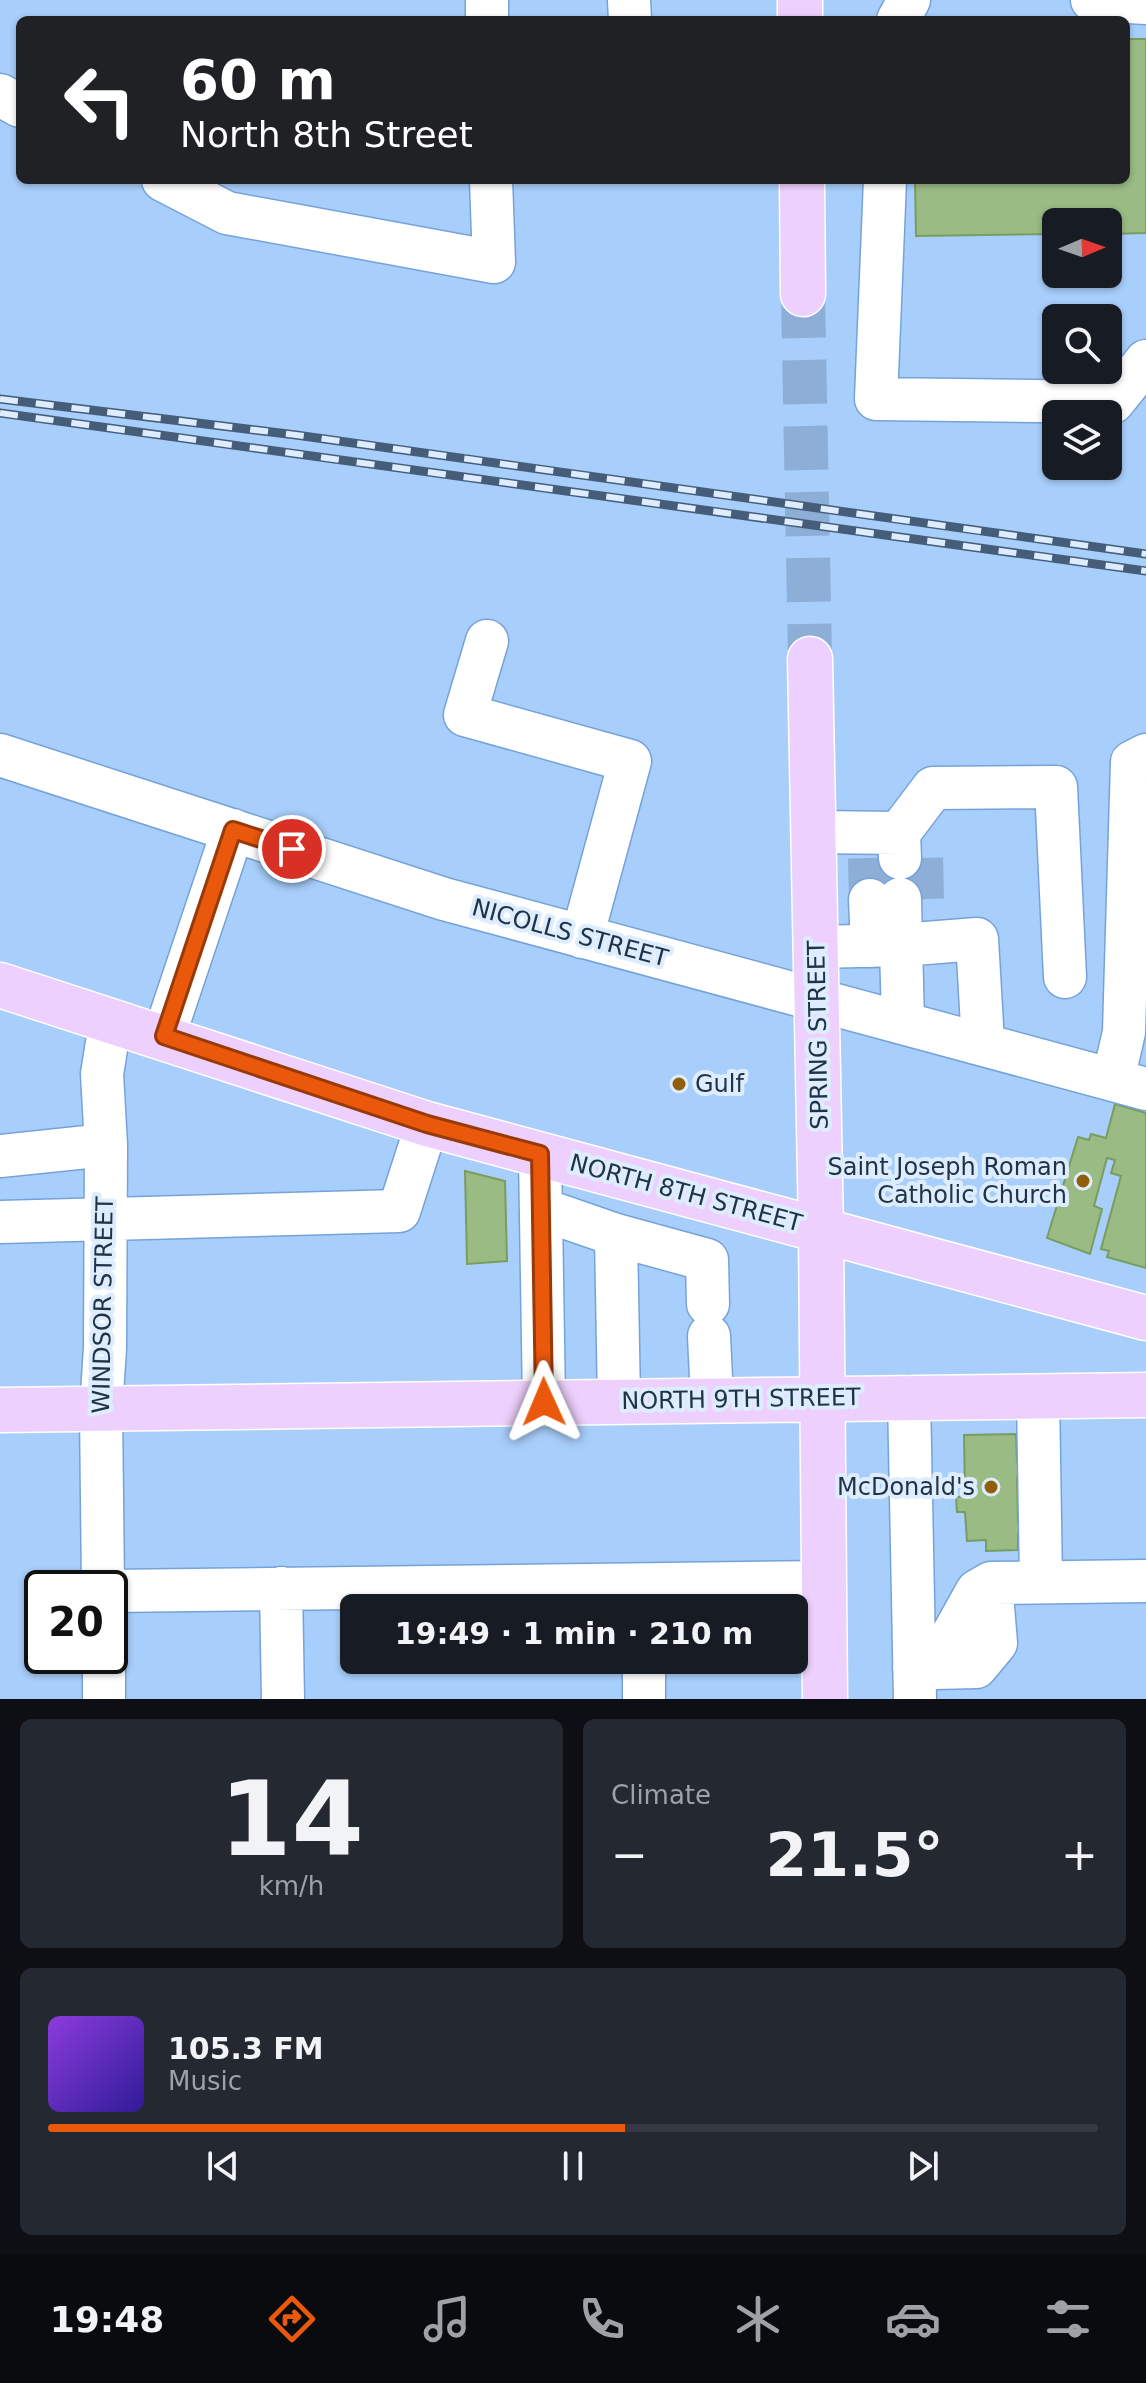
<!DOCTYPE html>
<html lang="en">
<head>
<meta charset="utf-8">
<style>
  body { margin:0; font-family:"DejaVu Sans",sans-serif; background:#242831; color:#f1f3f6; height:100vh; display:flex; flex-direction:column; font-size:30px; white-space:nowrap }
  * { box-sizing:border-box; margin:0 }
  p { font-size:26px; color:#9ea1a6 }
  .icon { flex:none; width:44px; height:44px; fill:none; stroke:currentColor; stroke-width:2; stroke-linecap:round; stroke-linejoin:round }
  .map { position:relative; height:1699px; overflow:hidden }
  .drawer { display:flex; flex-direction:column; gap:20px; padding:20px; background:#0d0f14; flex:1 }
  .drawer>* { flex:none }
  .guide { position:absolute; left:16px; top:16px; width:1114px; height:168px; border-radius:12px; box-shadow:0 2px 6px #0004; background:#202124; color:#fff; overflow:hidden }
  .needle { width:52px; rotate:88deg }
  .controls { position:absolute; left:1042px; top:208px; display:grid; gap:16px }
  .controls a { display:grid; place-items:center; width:80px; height:80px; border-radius:12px; background:#171b24; box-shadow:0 2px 6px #0004; font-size:40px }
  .speed { position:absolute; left:24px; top:1570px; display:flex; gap:16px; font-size:40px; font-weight:700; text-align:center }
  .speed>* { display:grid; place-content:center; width:104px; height:104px; border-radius:50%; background:#171b24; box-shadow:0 2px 6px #0004; line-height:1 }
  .speed .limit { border:4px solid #111; border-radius:12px; background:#fff; color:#111 }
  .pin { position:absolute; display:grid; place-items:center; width:68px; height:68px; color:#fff; margin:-34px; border:4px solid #fff; border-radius:50%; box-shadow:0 2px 8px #0007 }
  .me { position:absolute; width:88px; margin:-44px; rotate:359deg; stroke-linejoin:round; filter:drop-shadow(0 0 6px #0008) }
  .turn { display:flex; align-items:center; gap:28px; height:168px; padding:0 32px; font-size:36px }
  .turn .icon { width:104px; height:104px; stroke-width:2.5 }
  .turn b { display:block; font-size:56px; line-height:68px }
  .big { font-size:60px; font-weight:800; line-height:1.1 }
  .drawer .widget { flex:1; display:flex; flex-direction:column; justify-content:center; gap:12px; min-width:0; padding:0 28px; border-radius:12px; background:#242831 }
  .drawer .dial { align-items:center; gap:0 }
  .dial b { font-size:104px; line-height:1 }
  .song { display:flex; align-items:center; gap:24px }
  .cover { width:96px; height:96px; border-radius:12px; background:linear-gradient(135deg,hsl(270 70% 55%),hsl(250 70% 35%)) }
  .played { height:8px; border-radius:4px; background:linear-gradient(90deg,#ea580c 55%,#363941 55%) }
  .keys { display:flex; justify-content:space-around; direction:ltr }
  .heat { display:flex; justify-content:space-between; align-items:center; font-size:44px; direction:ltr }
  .drawer .tiles { flex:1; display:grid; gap:20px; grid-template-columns:1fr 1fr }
  .widget:last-child { grid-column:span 2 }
  .trip { position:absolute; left:340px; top:1594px; width:468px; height:80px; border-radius:12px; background:#171b24; box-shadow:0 2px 6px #0004; font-weight:800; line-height:80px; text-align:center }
  .dock { display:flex; height:128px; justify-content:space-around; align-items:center; background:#090b0e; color:#9ea1a6 }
  .dock .icon { width:56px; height:56px }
  .dock .on { color:#ea580c }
  .dock b { font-size:36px; color:#f1f3f6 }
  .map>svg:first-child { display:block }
  .building { fill:#9abb84; stroke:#799c5f; stroke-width:2 }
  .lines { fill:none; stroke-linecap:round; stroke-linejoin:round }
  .minor-tunnel { stroke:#8dafd7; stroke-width:42; stroke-dasharray:42 21; stroke-linecap:butt }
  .major-tunnel { stroke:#8dafd7; stroke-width:44; stroke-dasharray:44 22; stroke-linecap:butt }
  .minor-casing { stroke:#75a3d9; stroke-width:45 }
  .major-casing { stroke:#fff; stroke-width:47 }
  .minor { stroke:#fff; stroke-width:42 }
  .major { stroke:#edd0fd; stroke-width:44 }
  .rail-casing { stroke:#455d79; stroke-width:9 }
  .rail { stroke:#deedfe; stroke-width:6; stroke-dasharray:18; stroke-linecap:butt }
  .route-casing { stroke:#983908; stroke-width:20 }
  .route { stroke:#ea580c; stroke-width:14 }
  .poi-dot { fill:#905f0c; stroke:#deedfe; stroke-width:3 }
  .labels { text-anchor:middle; stroke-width:8; stroke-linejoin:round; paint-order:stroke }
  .street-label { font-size:24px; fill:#1f3248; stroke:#deedfe }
  .poi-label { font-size:24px; fill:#1f3248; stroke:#deedfe; text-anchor:end }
</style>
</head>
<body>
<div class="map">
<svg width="1146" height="1699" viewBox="0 0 1146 1699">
  <rect width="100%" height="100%" fill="#a8cefb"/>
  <path class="building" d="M1126,39H1146V233L1108,234V222H1056V234L916,236L915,180H1126Z
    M1115,1104L1146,1113V1268L1107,1257L1109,1251L1101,1249L1121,1176L1111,1173L1115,1160L1107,1158L1094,1206L1102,1209L1090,1254L1047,1238L1078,1137L1089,1140L1091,1134L1106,1138Z
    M465,1171L505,1181L507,1261L467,1264Z
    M1016,1434L1017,1462H1025V1477H1017L1018,1523L1025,1522L1026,1534H1018V1550L986,1551V1540L967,1541L965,1512H957L956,1497H965L964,1435Z"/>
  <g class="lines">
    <path class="minor-tunnel" d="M869,858L870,900
      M922,858L923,899"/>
    <path class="major-tunnel" d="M803,294L810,659"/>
    <defs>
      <path id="minor" d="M487,0V20
        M629,0L630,20
        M1092,0L1146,3
        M898,20L909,0
        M0,95L20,106
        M163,180L227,213L494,262L491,180
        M885,180L876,399L1113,402L1146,361
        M487,641L465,715L630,761L582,937
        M0,755L444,899L1146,1089
        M814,832L899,833L900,858
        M899,833L933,788L1056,787L1065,977
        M870,900L872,946
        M816,947L901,945L900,899
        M903,1021L901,945L977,939L983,1043
        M164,1036L233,830
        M1113,1080L1124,1032L1132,762L1146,755
        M540,1154L544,1402
        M0,1156L106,1145
        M541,1209L616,1235L619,1401
        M0,1222L399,1211L427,1124
        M616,1235L707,1260L708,1304
        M709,1336L712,1399
        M1038,1396L1041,1581
        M909,1397L915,1699
        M103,1588L101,1409L105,1348L106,1145L102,1074L110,1024
        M281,1588L283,1699
        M110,1591L823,1582
        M104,1656V1699
        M644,1660V1699
        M914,1667L934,1668L977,1591L991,1583L1146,1581
        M934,1668L976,1667L996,1643L991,1583"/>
      <path id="major" d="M800,0V20
        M802,180L803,294
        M810,659L821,1229L825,1699
        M0,985L427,1124L1146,1318
        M0,1410L1146,1395"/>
    </defs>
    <use href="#minor" class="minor-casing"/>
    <use href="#major" class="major-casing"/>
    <use href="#minor" class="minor"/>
    <use href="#major" class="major"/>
    <defs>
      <path id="rail" d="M0,399L296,435L1146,554
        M0,413L1146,571"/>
    </defs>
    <use href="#rail" class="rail-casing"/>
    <use href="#rail" class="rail"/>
  </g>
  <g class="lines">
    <defs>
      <path id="route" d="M292,849L233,830L164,1036L427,1124L540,1154L544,1402"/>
    </defs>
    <use href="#route" class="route-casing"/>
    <use href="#route" class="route"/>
  </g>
  <g class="poi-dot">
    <circle cx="679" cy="1084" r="8"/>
    <circle cx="1083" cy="1181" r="8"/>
    <circle cx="991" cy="1487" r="8"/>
  </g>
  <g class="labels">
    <g class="street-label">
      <text transform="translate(570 933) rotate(15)" y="8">NICOLLS STREET</text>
      <text transform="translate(818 1035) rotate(-91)" y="8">SPRING STREET</text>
      <text transform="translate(686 1193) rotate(15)" y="8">NORTH 8TH STREET</text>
      <text transform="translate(103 1305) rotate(-89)" y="8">WINDSOR STREET</text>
      <text transform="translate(741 1399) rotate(-1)" y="8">NORTH 9TH STREET</text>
    </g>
    <g class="poi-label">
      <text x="695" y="1092" text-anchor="start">Gulf</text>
      <text x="1067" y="1175">Saint Joseph Roman<tspan x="1067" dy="28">Catholic Church</tspan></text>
      <text x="975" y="1495">McDonald's</text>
    </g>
  </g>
</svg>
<div class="controls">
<a><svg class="needle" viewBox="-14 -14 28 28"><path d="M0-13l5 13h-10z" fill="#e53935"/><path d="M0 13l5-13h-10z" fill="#9ea1a6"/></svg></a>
<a><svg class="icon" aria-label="search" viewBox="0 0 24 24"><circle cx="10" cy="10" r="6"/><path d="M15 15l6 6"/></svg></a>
<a><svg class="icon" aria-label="layers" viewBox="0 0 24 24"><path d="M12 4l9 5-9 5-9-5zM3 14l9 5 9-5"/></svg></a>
</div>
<div class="speed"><div class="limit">20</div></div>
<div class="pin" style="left:292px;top:849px;background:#d93025"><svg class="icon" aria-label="arrive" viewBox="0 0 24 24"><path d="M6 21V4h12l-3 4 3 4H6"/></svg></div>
<svg class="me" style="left:544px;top:1402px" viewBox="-20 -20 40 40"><path d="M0-17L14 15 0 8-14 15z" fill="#ea580c" stroke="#fff" stroke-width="4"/></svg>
<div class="trip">19:49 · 1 min · 210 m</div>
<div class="guide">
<div class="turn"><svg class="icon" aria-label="left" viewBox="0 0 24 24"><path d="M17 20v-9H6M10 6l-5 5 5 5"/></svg><div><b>60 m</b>North 8th Street</div></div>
</div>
</div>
<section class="drawer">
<div class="tiles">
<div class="widget dial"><b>14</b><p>km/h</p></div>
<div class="widget"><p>Climate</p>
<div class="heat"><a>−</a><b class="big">21.5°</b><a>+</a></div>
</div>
<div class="widget">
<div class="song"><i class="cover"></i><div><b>105.3 FM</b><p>Music</p></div></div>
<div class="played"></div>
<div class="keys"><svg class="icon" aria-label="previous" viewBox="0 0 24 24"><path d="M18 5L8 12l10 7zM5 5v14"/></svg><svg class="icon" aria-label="pause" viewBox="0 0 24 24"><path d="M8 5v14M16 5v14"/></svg><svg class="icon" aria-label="next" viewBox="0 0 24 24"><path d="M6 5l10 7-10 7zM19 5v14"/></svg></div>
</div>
</div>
</section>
<nav class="dock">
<b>19:48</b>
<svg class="icon on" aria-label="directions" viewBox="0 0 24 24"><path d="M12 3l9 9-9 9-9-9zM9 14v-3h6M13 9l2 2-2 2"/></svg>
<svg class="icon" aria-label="music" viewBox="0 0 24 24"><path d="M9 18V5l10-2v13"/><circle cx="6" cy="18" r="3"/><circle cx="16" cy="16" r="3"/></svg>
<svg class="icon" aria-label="phone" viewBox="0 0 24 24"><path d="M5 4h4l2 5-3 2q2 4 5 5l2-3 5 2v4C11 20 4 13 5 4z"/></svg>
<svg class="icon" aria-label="climate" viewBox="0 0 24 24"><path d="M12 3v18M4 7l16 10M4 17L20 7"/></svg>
<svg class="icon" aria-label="car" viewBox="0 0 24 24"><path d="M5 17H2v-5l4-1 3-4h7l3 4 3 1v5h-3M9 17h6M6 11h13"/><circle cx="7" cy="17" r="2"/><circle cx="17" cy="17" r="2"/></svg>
<svg class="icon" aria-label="filters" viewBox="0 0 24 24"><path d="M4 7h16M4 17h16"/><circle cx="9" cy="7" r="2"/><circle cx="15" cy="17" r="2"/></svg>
</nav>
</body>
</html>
